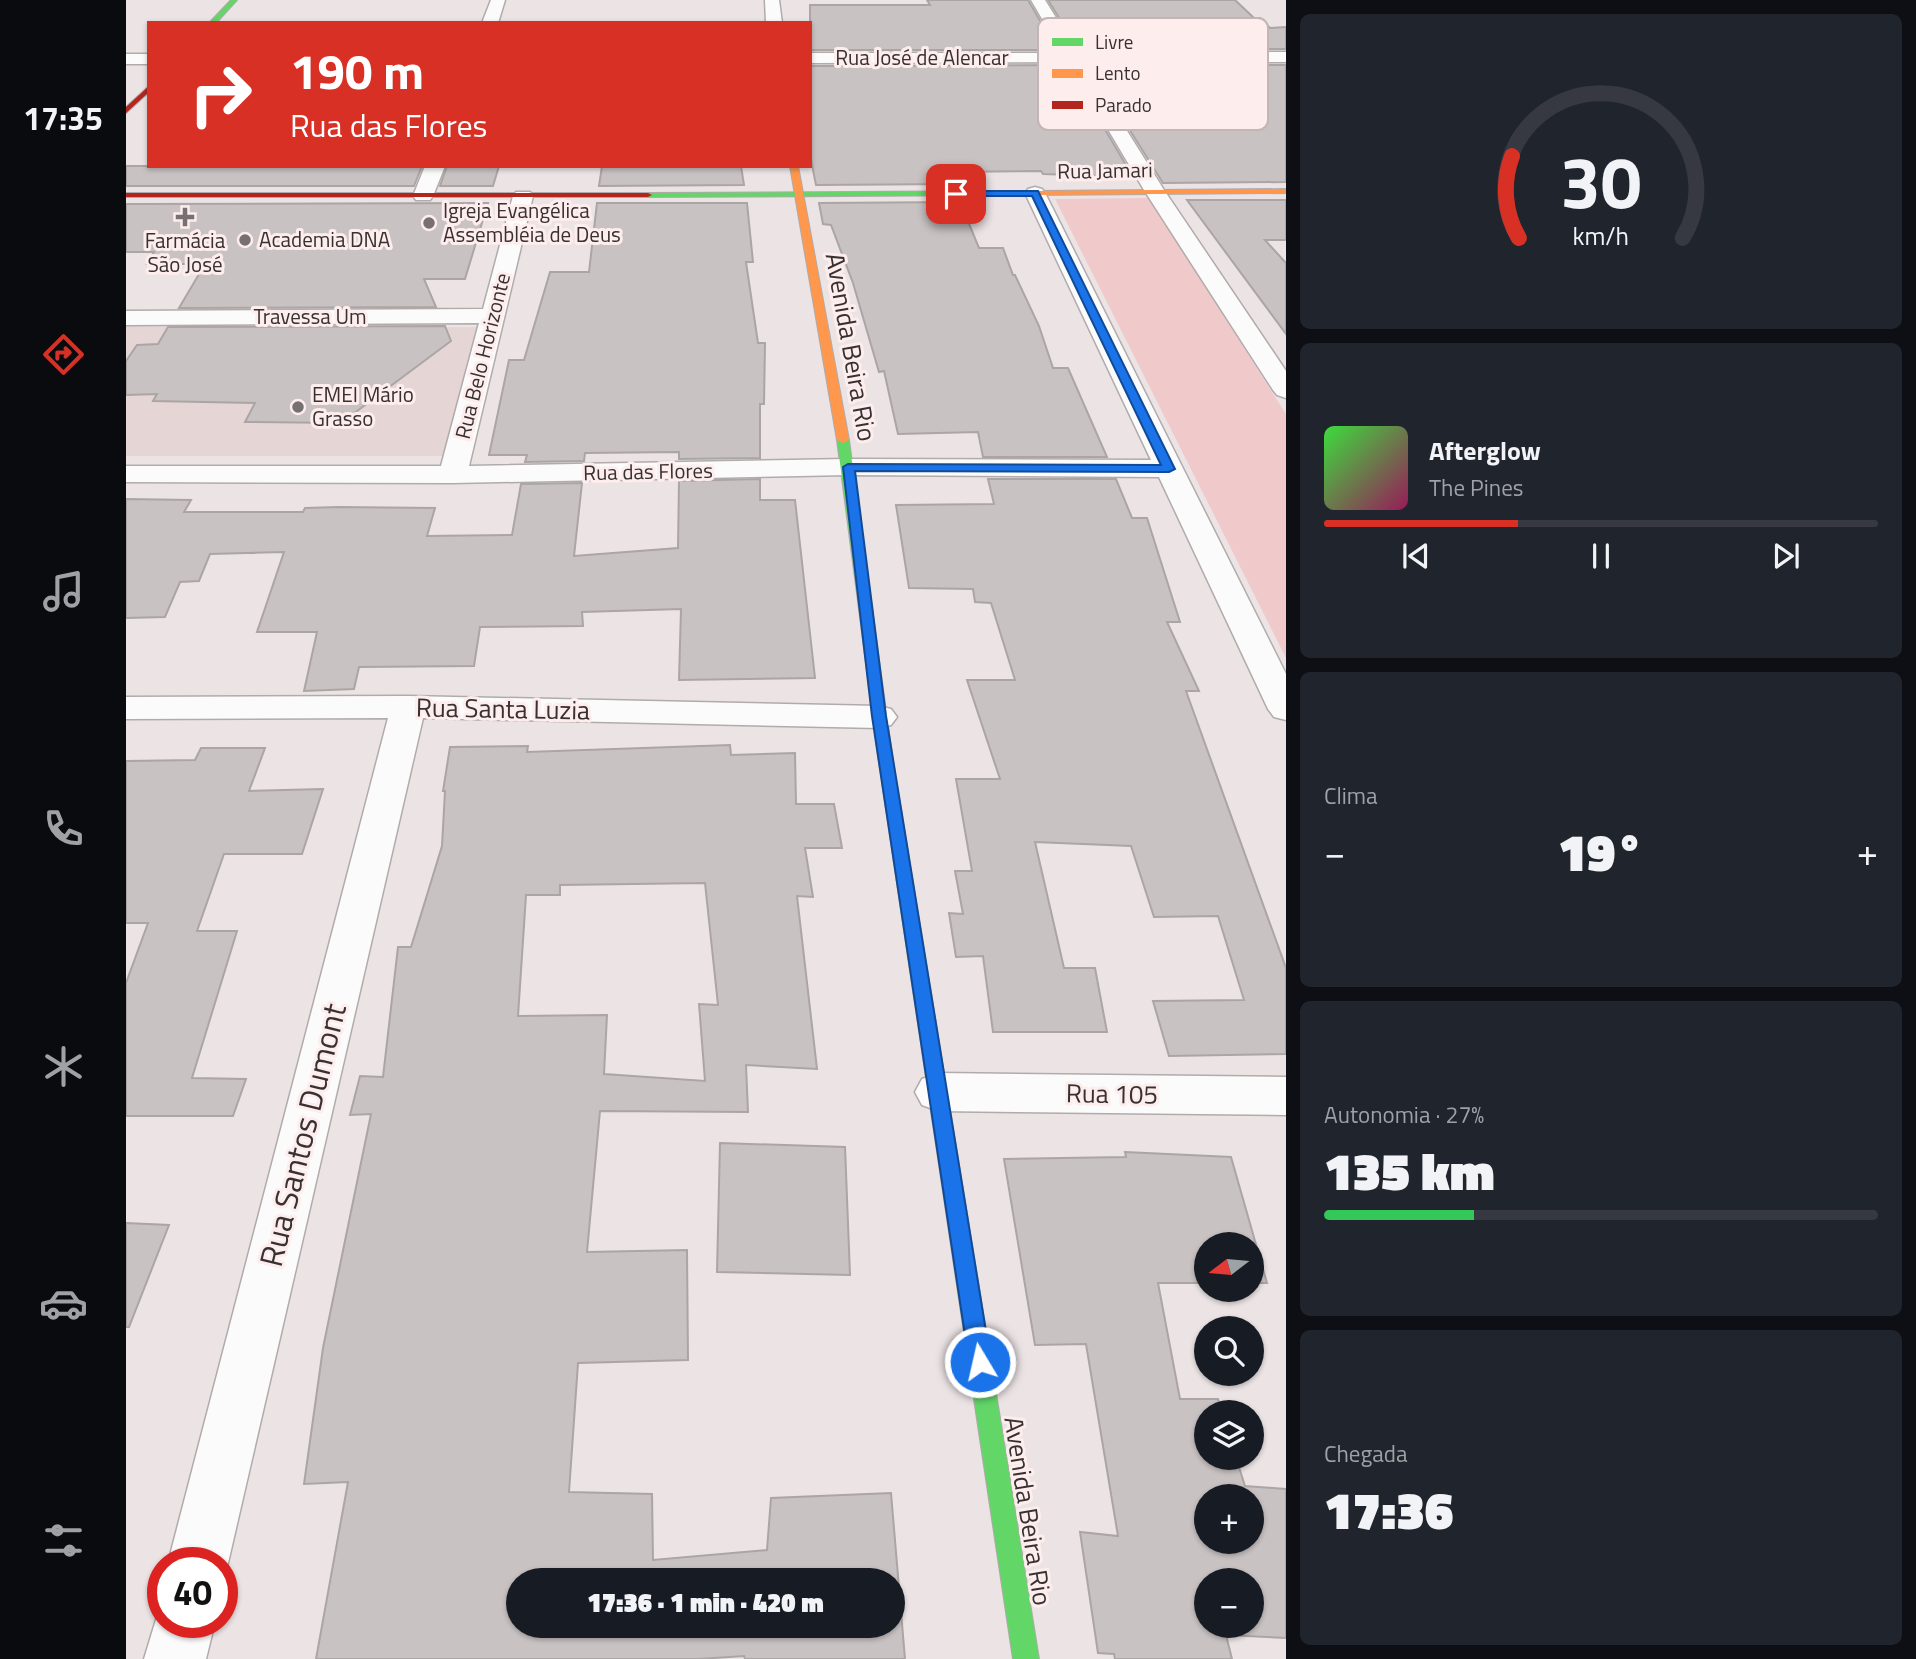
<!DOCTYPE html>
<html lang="pt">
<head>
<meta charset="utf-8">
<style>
  body { margin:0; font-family:"Titillium Web",sans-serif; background:#20242c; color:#f1f3f6; height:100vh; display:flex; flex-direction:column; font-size:26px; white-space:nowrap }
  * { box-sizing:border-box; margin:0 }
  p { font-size:23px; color:#9ea1a6 }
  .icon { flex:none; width:38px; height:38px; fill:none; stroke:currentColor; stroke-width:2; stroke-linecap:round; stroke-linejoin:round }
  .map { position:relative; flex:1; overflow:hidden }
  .details { display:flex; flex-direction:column; gap:14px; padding:14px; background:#0d0f14; width:630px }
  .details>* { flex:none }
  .banner { position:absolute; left:21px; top:21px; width:665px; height:147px; border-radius:0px; box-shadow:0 2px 5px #0004; background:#d93025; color:#fff; overflow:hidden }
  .needle { width:46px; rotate:254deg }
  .fabs { position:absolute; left:1068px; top:1232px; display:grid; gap:14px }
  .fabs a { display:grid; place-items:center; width:70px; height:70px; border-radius:50%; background:#171b24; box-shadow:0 2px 5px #0004; font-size:35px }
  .speed { position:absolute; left:21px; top:1547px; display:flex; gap:14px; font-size:35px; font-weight:700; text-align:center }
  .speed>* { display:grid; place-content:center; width:91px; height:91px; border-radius:50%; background:#171b24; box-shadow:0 2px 5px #0004; line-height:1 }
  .speed .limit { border:10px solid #d22; background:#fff; color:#111 }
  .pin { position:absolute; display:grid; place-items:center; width:60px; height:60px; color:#fff; margin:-30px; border-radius:14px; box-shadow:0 4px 10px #0006 }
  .me { position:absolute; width:77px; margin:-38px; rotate:351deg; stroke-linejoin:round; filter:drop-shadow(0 0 5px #0008) }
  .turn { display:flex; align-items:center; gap:24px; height:147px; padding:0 28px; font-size:32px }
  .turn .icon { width:91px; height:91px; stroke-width:2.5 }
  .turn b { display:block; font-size:49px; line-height:60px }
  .big { font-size:52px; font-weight:800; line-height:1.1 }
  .details .card { flex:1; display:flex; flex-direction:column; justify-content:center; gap:10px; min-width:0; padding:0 24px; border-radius:10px; background:#20242c }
  .details .dial { align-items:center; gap:0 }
  .dial svg { height:182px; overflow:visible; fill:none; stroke:#363941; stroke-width:7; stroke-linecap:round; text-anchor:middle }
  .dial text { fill:#f1f3f6; stroke:none }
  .song { display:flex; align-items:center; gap:21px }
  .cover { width:84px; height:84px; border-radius:10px; background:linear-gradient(135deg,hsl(120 70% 55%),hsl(330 70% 35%)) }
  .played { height:7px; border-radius:4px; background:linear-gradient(90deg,#d93025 35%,#363941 35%) }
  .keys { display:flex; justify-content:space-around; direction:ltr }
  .heat { display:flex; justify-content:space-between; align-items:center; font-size:38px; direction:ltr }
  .charge { height:10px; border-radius:5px; background:linear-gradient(90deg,#34c759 27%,#363941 0) }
  .trip { position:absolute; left:380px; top:1568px; width:399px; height:70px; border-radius:35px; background:#171b24; box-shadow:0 2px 5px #0004; font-weight:800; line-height:70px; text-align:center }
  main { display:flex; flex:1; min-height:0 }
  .tab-bar { display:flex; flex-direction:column; width:126px; justify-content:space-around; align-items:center; background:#090b0e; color:#9ea1a6 }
  .tab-bar .icon { width:49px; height:49px }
  .tab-bar .selected { color:#d93025 }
  .tab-bar b { font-size:32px; color:#f1f3f6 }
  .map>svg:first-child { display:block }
  .built { fill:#e6d5d5 }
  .green { fill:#f0cacb }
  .building { fill:#c9c2c2; stroke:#aca5a5; stroke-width:2; fill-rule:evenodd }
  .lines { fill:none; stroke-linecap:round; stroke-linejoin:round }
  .street-casing { stroke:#b1abab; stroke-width:3 }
  .fast-casing { stroke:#b1abab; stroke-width:2 }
  .slow-casing { stroke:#b1abab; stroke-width:2 }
  .jam-casing { stroke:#b1abab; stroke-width:2 }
  .street { fill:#fcfbfb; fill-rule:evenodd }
  .fast { fill:#63d668; fill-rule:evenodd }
  .slow { fill:#ff974d; fill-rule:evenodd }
  .jam { fill:#b3261e; fill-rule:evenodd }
  .route { fill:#1a73e8; stroke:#114b97; stroke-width:2 }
  .poi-dot { fill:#777070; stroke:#feeded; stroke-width:2.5 }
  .labels { text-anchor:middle; stroke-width:6; stroke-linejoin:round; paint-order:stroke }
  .far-street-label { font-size:21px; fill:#383132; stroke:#feeded }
  .far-poi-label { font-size:21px; fill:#383132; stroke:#feeded; text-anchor:start }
  .street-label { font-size:26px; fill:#383132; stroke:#feeded }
  .near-street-label { font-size:32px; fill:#383132; stroke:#feeded }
  .key { fill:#feeded; stroke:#c3b5b5; stroke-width:2 }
  .key-label { font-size:19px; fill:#383132 }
</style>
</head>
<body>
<main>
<nav class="tab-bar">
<b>17:35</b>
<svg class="icon selected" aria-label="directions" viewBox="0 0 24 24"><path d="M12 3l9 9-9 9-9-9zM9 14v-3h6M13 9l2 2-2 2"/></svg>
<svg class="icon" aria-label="music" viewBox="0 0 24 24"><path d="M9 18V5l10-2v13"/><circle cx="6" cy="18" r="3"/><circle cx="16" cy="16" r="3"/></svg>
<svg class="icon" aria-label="phone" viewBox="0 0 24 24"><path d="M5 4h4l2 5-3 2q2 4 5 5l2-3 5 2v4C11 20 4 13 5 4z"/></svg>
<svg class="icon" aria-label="climate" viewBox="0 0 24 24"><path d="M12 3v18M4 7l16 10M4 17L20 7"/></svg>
<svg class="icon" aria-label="car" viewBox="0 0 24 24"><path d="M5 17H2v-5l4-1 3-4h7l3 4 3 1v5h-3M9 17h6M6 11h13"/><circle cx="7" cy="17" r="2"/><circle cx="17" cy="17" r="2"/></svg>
<svg class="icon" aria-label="filters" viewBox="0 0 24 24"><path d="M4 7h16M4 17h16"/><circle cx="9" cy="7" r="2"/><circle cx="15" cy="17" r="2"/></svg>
</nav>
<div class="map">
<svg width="1160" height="1659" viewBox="0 0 1160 1659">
  <rect width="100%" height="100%" fill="#ece4e4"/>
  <path class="built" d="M0,326L69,327L51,357L217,328L363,327L333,456H0Z"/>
  <path class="green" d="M1023,198L1160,414V658L929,199Z"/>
  <path class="building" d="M801,0H902L931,50H684V5H804Z
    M922,0H1109L1128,18H1134L1144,28L1160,27V49L953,50Z
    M941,65L1007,177L917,174L915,171L822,172L828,184L690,185L684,155V66Z
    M963,65H1160V182L1037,183Z
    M0,166H296L288,186H0Z
    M321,166H373L367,186H314Z
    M476,166H615L618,185L473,186Z
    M1061,200H1160V240H1139L1160,263V334Z
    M834,202L853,248H877L887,275H889L913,326L927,368H942L981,457H857L852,432L772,434L758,371L753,372L727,283L705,225L697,224L693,203Z
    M362,203L339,279H298L310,307L53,308L79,264H21L28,252H0V204Z
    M471,203H621L627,262H620L632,343H639L638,404H634V458L553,459V452L459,453L458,461L399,462L401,455H363L383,360H398L424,272H463Z
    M319,326L325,341L215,423L119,422L129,403L27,401L31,394L0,395V361L11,345L32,344L42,327Z
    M634,479V500H669L689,678L553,680L555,609L456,612L457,626L354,627L348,666L233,667L228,689L178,691L191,632H131L158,552L84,554L73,581L54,582L39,617L0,618V499L65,500L58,512H177L179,508L212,507L309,508L301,536L386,535L395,484L456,483L448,556L552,548L553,481Z
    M862,479H990L1006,518H1021L1054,622H1041L1073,691H1060L1160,968V1054L1043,1056L1027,1001L1118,1000L1092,916L1028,917L1005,846L909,842L938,968H969L981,1032H867L857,956L830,957L823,913L837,914L829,871H846L830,779H874L841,680H889L865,603L849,602L847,589L783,588L770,505L868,504Z
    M604,745L605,755L669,753L670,804H708L716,848H679L687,897L671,896L691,1069L620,1065L622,1112L474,1111L461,1252L561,1250L562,1360L452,1363L443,1492L526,1494L527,1560L641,1550L645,1498L765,1493L779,1659H619L618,1656L573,1659H190L222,1482L178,1484L197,1348L245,1114L224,1115L234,1076L257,1077L272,947H285L316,846L319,791H317L324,747L402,746L401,752ZM579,883L592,1005L573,1004L579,1081L478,1074L481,1015L392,1016L400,895H434V885ZM392,1580H766V1626H392Z
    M75,748H139L123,791L197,789L176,854H98L71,931H111L66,1078L120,1079L107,1116H0V983L22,923H0V761L69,760Z
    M594,1143L719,1147L724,1275L591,1272Z
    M999,1152L1105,1157L1141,1283H1125V1244H1080V1283H1032L1054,1399H1092L1096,1412H1080V1458H1110L1119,1486L1160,1489V1638L1100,1635L1106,1659H989L988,1654L972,1653L954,1532L992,1536L960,1344L909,1345L878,1159L1000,1157ZM1080,1496H1125V1542H1080ZM1080,1580H1125V1626H1080Z
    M0,1223L43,1225L3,1327H0Z"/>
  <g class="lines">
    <defs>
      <path id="street" d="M365,0H379L372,23H356Z
        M639,0H653L656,23H640Z
        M905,0H919L952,53L1160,52V62H958L1038,190L1160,371V398L1151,395L1147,390L1018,190L942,62L684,63V53H936Z
        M0,54H23V64H0Z
        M299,166H319L307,196L304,200H290L287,196Z
        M909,187L916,189L919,193L1160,674V720L1148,717L1142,709L1033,477L722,475L327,483L0,482V466H315L353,323L0,325V311L357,309L387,196L390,192H404L407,196L343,466L722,459L1025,460L899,193L902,189Z
        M282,696L753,706L765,709L771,717L765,725L753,728L297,718L102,1563L96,1576V1563H42L262,718L0,719V697Z
        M812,1073L1160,1077V1115L812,1111L796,1105L789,1092L796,1079Z
        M36,1600L37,1622H89L80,1659H18Z"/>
      <path id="fast" d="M105,0H111L90,23H83Z
        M909,191H912V195L522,197L518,195L522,193Z
        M717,437L723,440L766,755L759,760L752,755L711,440Z
        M847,1309L855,1312L858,1319L913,1659H887L836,1319L839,1312Z"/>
      <path id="slow" d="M664,166H672L723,440L717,443L711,440Z
        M1160,189V193L909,195L905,193L909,191Z"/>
      <path id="jam" d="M23,86V92L0,113V107Z
        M0,193H522L526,195L522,197H0Z
        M759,750L766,755L858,1319L855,1326L847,1329L839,1326L836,1319L752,755Z"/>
    </defs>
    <use href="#street" class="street-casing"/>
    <use href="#fast" class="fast-casing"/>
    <use href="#slow" class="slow-casing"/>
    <use href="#jam" class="jam-casing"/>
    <use href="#street" class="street"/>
    <use href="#fast" class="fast"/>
    <use href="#slow" class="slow"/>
    <use href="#jam" class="jam"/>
  </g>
  <path class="route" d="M912,191L1049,469L1043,472L729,471L760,716L865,1362L862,1370L854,1373L846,1370L843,1362L746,716L717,467L722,464L1035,465L906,196H830L826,194L830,191Z"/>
  <g class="poi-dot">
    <path d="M55.5 206.5h7v7h7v7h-7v7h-7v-7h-7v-7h7z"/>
    <circle cx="303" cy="223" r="7"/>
    <circle cx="119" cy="240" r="7"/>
    <circle cx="172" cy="407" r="7"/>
  </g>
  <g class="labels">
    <g class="far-street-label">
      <text x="796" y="65">Rua José de Alencar</text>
      <text transform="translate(979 171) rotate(-1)" y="7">Rua Jamari</text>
      <text x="184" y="324">Travessa Um</text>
      <text transform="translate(357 356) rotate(-76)" y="7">Rua Belo Horizonte</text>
      <text transform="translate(522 472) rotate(-1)" y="7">Rua das Flores</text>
    </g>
    <g class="far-poi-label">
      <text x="317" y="218">Igreja Evangélica<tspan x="317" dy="24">Assembléia de Deus</tspan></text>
      <text x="133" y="247">Academia DNA</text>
      <text x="59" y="248" text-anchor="middle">Farmácia<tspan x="59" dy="24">São José</tspan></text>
      <text x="186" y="402">EMEI Mário<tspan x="186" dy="24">Grasso</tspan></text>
    </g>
    <g class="street-label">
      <text transform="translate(725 347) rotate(80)" y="9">Avenida Beira Rio</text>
      <text transform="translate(377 709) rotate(1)" y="9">Rua Santa Luzia</text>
      <text transform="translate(986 1094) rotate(1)" y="9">Rua 105</text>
      <text transform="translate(902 1511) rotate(81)" y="9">Avenida Beira Rio</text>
    </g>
    <g class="near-street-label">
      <text transform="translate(177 1135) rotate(-76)" y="11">Rua Santos Dumont</text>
    </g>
  </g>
  <rect x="912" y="18" width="230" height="112" rx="10" class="key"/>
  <rect x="926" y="38" width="31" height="8" fill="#63d668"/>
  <rect x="926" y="69" width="31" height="9" fill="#ff974d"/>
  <rect x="926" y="101" width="31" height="8" fill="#b3261e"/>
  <g class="key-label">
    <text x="969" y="49">Livre</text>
    <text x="969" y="80">Lento</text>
    <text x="969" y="112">Parado</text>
  </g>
</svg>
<div class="fabs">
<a><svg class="needle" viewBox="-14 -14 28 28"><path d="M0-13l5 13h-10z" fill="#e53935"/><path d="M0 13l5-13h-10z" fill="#9ea1a6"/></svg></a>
<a><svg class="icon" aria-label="search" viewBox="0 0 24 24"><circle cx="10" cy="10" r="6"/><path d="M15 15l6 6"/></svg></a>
<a><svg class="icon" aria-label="layers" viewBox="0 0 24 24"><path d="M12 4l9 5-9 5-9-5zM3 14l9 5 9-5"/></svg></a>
<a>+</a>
<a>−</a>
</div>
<div class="speed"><div class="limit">40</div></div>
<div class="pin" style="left:830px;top:194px;background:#d93025"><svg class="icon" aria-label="arrive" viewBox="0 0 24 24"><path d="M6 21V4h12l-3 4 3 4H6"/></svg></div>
<svg class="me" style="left:854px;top:1362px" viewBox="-20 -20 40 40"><circle r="17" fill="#1a73e8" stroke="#fff" stroke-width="3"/><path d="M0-11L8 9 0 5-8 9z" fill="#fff"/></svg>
<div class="trip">17:36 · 1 min · 420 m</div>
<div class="banner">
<div class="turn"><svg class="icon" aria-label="right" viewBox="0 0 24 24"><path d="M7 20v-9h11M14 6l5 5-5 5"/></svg><div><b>190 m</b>Rua das Flores</div></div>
</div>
</div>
<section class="details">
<div class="card dial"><svg viewBox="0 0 100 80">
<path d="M14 69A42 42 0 1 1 86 69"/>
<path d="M14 69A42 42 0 0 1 11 33" stroke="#d93025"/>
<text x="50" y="56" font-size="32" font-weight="700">30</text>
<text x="50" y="72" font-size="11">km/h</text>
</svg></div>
<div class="card">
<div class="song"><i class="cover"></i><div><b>Afterglow</b><p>The Pines</p></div></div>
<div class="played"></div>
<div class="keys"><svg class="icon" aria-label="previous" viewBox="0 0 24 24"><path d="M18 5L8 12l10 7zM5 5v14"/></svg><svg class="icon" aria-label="pause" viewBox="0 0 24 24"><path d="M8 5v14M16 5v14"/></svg><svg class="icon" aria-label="next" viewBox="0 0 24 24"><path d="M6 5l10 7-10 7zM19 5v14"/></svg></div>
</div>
<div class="card"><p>Clima</p>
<div class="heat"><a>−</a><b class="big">19°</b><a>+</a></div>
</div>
<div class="card"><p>Autonomia · 27%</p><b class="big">135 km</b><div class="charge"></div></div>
<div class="card"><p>Chegada</p><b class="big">17:36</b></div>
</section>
</main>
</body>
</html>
